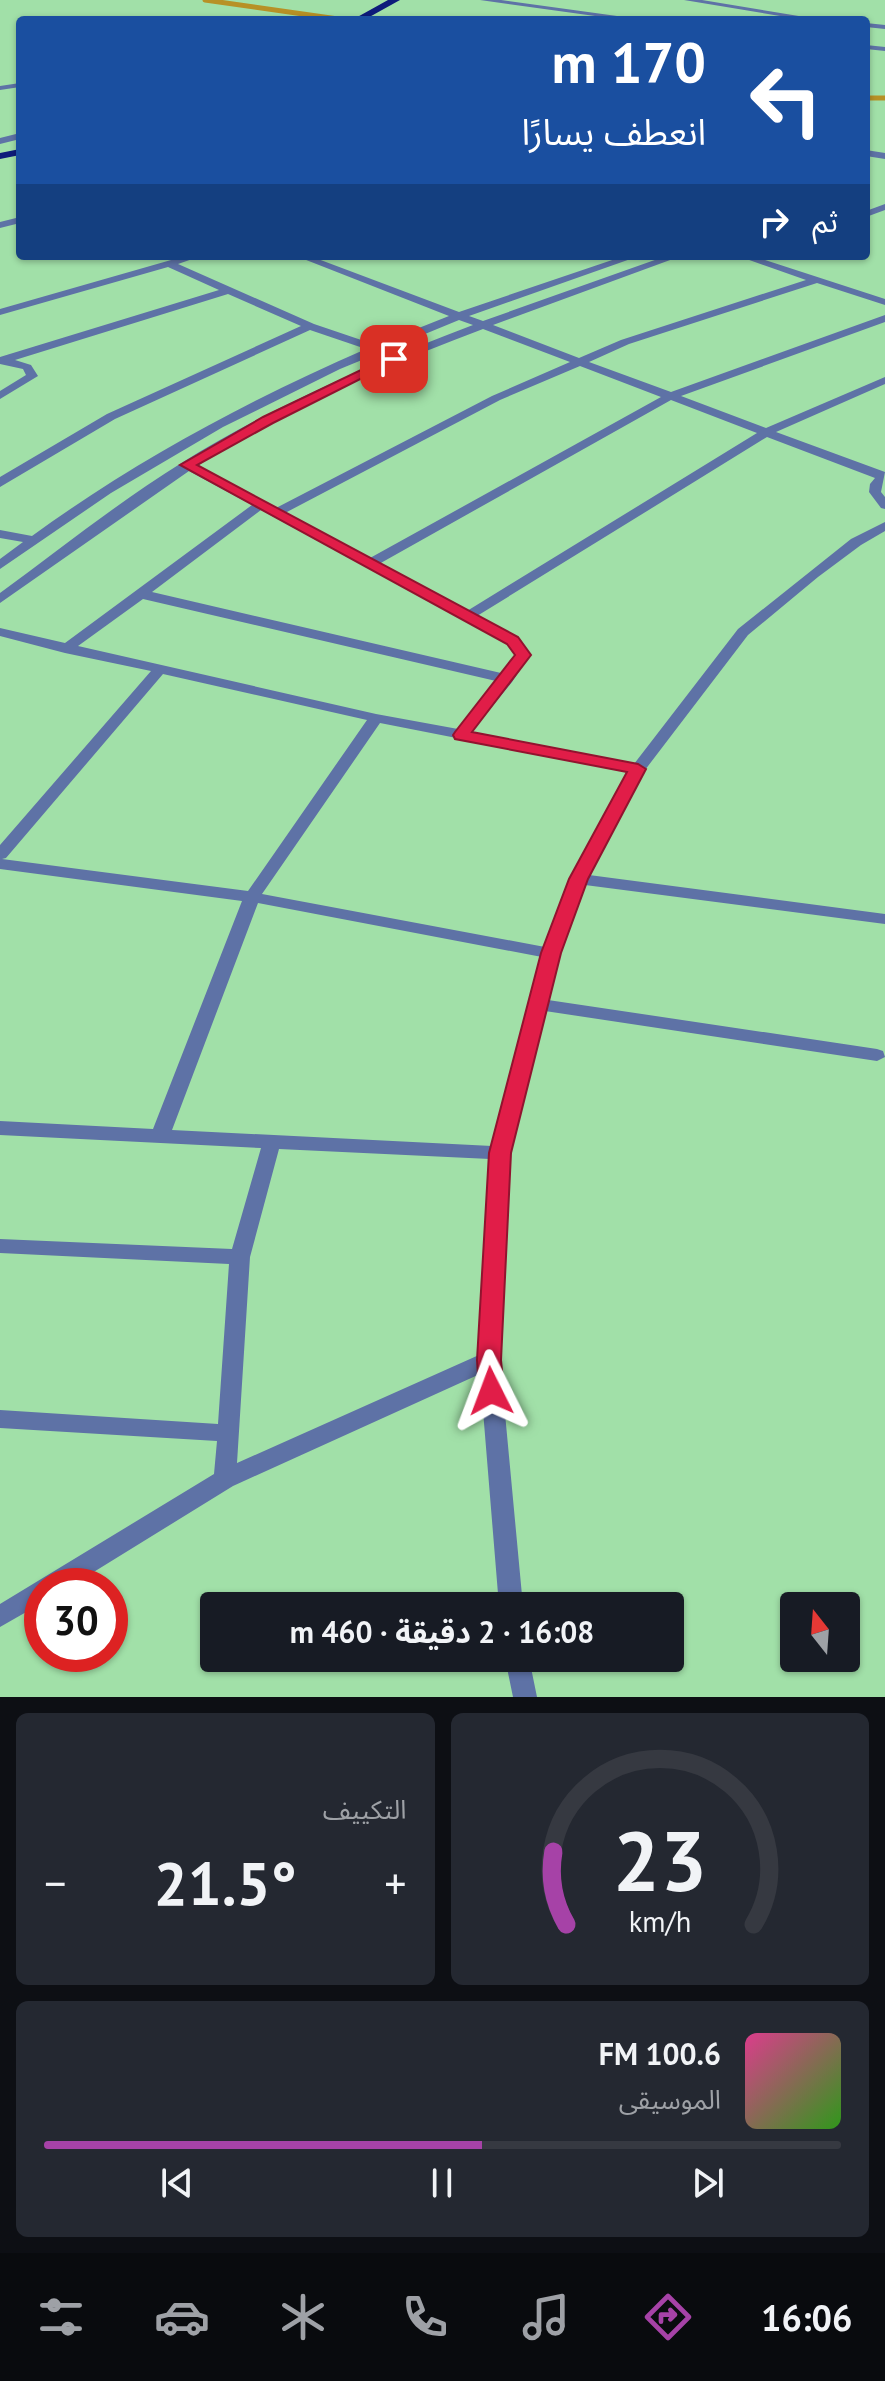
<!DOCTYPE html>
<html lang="ar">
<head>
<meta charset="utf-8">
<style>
  body { margin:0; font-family:"PT Sans","Noto Sans Arabic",sans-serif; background:#242831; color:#f1f3f6; direction:rtl; height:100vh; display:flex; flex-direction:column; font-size:30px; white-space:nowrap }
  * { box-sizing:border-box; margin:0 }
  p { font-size:26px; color:#9ea1a6 }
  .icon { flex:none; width:44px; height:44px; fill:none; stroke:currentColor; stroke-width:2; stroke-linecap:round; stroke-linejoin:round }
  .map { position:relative; height:1697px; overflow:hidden; direction:ltr }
  .drawer { display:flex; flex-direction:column; gap:16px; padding:16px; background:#0d0f14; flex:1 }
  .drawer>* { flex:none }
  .guide { position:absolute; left:16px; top:16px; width:854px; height:244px; border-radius:8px; box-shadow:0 2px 6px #0004; direction:rtl; background:#1a4fa0; color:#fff; overflow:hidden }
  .needle { width:52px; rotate:343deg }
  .tools { position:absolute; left:780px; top:1592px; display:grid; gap:16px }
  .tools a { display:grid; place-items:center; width:80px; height:80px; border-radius:8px; background:#171b24; box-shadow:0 2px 6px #0004; font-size:40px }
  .speed { position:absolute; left:24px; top:1568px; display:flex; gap:16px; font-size:40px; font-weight:700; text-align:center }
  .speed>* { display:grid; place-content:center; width:104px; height:104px; border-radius:50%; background:#171b24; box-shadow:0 2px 6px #0004; line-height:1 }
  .speed .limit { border:12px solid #d22; background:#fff; color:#111 }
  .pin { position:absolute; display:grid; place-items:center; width:68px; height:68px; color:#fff; margin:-34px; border-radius:16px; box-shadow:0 4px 12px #0006 }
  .me { position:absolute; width:88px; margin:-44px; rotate:357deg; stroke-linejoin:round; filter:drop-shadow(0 0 6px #0008) }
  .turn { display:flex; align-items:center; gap:28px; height:168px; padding:0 32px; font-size:36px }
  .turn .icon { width:104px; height:104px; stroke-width:2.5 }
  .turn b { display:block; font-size:56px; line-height:68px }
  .then { display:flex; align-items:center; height:76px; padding:0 32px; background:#0003; gap:16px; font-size:30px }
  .big { font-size:60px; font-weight:700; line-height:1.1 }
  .drawer .tile { flex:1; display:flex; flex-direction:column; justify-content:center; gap:12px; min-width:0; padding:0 28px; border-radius:12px; background:#242831 }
  .drawer .dial { align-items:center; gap:0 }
  .dial svg { height:208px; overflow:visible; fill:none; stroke:#363941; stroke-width:7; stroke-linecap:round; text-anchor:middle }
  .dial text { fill:#f1f3f6; stroke:none }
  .song { display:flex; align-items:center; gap:24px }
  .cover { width:96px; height:96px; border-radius:12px; background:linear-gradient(135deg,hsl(330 70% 55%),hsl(110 70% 35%)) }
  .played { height:8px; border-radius:4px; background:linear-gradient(90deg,#a642a7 55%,#363941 55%) }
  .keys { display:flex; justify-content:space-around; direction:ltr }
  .heat { display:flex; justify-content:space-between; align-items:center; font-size:44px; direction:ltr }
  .drawer .tiles { flex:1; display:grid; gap:16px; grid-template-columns:1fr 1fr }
  .tile:last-child { grid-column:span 2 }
  .trip { position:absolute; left:200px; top:1592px; width:484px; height:80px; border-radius:8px; background:#171b24; box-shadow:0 2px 6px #0004; font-weight:700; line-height:80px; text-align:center; direction:rtl }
  .dock { display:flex; height:128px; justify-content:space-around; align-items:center; background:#090b0e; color:#9ea1a6 }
  .dock .icon { width:56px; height:56px }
  .dock .on { color:#a642a7 }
  .dock b { font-size:36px; color:#f1f3f6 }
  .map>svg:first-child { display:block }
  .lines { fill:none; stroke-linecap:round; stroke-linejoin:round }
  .stream { stroke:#b79126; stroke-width:5 }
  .street { fill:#5e72a6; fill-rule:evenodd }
  .primary { fill:#0e1c7b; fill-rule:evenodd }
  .route { fill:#e11d48; stroke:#92132f; stroke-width:2 }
</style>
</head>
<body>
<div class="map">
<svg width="885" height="1697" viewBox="0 0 885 1697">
  <rect width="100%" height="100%" fill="#a1e0a8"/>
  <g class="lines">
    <path class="stream" d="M205,0L345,20
      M866,98H885"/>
    <path class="street" d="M480,0H501L646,20H624Z
      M684,0H702L823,20H804Z
      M866,23L885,25V29L866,27Z
      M866,45L885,47V51L866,49Z
      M20,83V87L0,90V86Z
      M20,133V139L0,144V138Z
      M866,150L885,153V159L866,156Z
      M885,204V210L866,217V211Z
      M20,217V223L0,228V222Z
      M185,256H201L178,264L314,324L376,345L449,316L296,256H310L459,312L624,256H639L469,316L483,321L666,256H681L493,325L579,358L621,340L806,280L738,256H753L885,299V305L817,283L629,344L589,362L671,392L885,315V322L681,396L766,428L885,377V384L776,432L885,472L881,492L885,497V509L881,508L869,492L870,484L875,478L767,437L477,616L518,638L530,655L512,682L471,732L634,764L738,629L851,539L885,522V531L861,545L818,577L748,635L645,770L589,875L885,914V924L585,885L560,953L548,1000L877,1049L883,1051L885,1057L877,1061L545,1011L510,1153L500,1360L523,1606H499L480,1374L233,1486L71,1586H42V1603L0,1627V1604L214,1474L217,1441L0,1428V1410L218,1424L229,1264L0,1253V1239L232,1249L261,1148L0,1135V1121L153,1129L242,901L0,869V845L151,671L65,653L0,636V628L65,643L252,505L189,471L0,603V593C60,549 120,501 183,462C273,406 373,363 473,325L459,320L340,369L223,427L111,493L0,569V559L23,542L0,538V530L32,536C135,461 249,400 366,349L310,330L115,419L0,487V477L107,414L301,326L228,294L15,360L31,365L38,376L0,399V391L26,375L23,369L0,364V357L219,290L168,267L0,315V309ZM483,329L570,362L492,396L276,508L197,466C287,409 384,366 483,329ZM580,366L661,397L370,558L285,513L500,400ZM671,400L757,433L467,611L379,564ZM261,510L508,644L516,655L501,673L152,592ZM143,599L496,681L458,729L376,714L78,646ZM163,674L367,720L248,891L2,859L6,858ZM380,723L629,772L571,879L545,947L262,894ZM258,903L542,957L492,1146L172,1130ZM279,1149L490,1159L479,1355L237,1463L250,1257Z
      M505,1658H529L537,1697H513Z"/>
    <path class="primary" d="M388,0H400L364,20H352Z
      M20,149V155L0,159V153Z"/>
  </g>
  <path class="route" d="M390,356L400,359L273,423L197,465L518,637L531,655L472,732L638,764L646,769L588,879L561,953L511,1153L501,1360L504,1391L500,1398L491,1401L483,1398L479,1391L477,1360L489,1153L541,953L569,879L627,772L455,739L453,735L455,732L515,655L507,644L180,465L263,417Z"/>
</svg>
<div class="tools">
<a><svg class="needle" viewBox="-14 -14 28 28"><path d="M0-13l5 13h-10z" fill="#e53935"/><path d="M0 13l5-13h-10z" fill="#9ea1a6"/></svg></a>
</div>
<div class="speed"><div class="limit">30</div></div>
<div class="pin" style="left:394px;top:359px;background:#d93025"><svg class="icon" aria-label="arrive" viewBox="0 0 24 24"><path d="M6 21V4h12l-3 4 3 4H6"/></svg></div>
<svg class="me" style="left:491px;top:1391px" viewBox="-20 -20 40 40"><path d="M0-17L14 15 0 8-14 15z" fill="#e11d48" stroke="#fff" stroke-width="4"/></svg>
<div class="trip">16:08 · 2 دقيقة · 460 m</div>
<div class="guide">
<div class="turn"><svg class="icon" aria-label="left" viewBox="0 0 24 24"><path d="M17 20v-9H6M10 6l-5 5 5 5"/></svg><div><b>170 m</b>انعطف يسارًا</div></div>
<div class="then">ثم<svg class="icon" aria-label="right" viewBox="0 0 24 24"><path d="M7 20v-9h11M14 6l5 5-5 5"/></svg></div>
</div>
</div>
<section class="drawer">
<div class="tiles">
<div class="tile dial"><svg viewBox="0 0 100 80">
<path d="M14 69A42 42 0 1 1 86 69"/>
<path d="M14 69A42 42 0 0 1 9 41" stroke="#a642a7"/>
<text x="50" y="56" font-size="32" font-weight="700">23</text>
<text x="50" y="72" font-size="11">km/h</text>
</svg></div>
<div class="tile"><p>التكييف</p>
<div class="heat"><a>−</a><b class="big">21.5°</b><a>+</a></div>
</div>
<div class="tile">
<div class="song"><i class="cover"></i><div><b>100.6 FM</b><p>الموسيقى</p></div></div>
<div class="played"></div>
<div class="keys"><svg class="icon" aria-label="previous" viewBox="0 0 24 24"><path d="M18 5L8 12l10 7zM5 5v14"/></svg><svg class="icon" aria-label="pause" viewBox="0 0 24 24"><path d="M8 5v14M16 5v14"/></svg><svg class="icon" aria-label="next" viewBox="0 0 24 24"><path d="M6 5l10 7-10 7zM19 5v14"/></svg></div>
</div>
</div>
</section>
<nav class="dock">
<b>16:06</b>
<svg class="icon on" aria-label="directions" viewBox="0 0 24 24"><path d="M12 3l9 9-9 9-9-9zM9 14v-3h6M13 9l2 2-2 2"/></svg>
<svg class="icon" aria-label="music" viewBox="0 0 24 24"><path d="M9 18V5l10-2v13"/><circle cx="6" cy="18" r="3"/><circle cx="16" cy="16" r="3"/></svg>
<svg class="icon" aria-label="phone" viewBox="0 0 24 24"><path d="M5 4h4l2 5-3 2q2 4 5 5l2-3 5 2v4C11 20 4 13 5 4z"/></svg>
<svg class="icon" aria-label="climate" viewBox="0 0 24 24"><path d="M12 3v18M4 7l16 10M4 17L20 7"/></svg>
<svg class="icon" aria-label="car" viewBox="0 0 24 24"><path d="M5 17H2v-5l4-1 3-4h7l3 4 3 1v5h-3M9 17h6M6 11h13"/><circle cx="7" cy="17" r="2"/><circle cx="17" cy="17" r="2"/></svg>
<svg class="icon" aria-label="filters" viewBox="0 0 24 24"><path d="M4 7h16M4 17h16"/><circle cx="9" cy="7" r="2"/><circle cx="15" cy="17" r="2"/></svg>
</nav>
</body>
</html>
